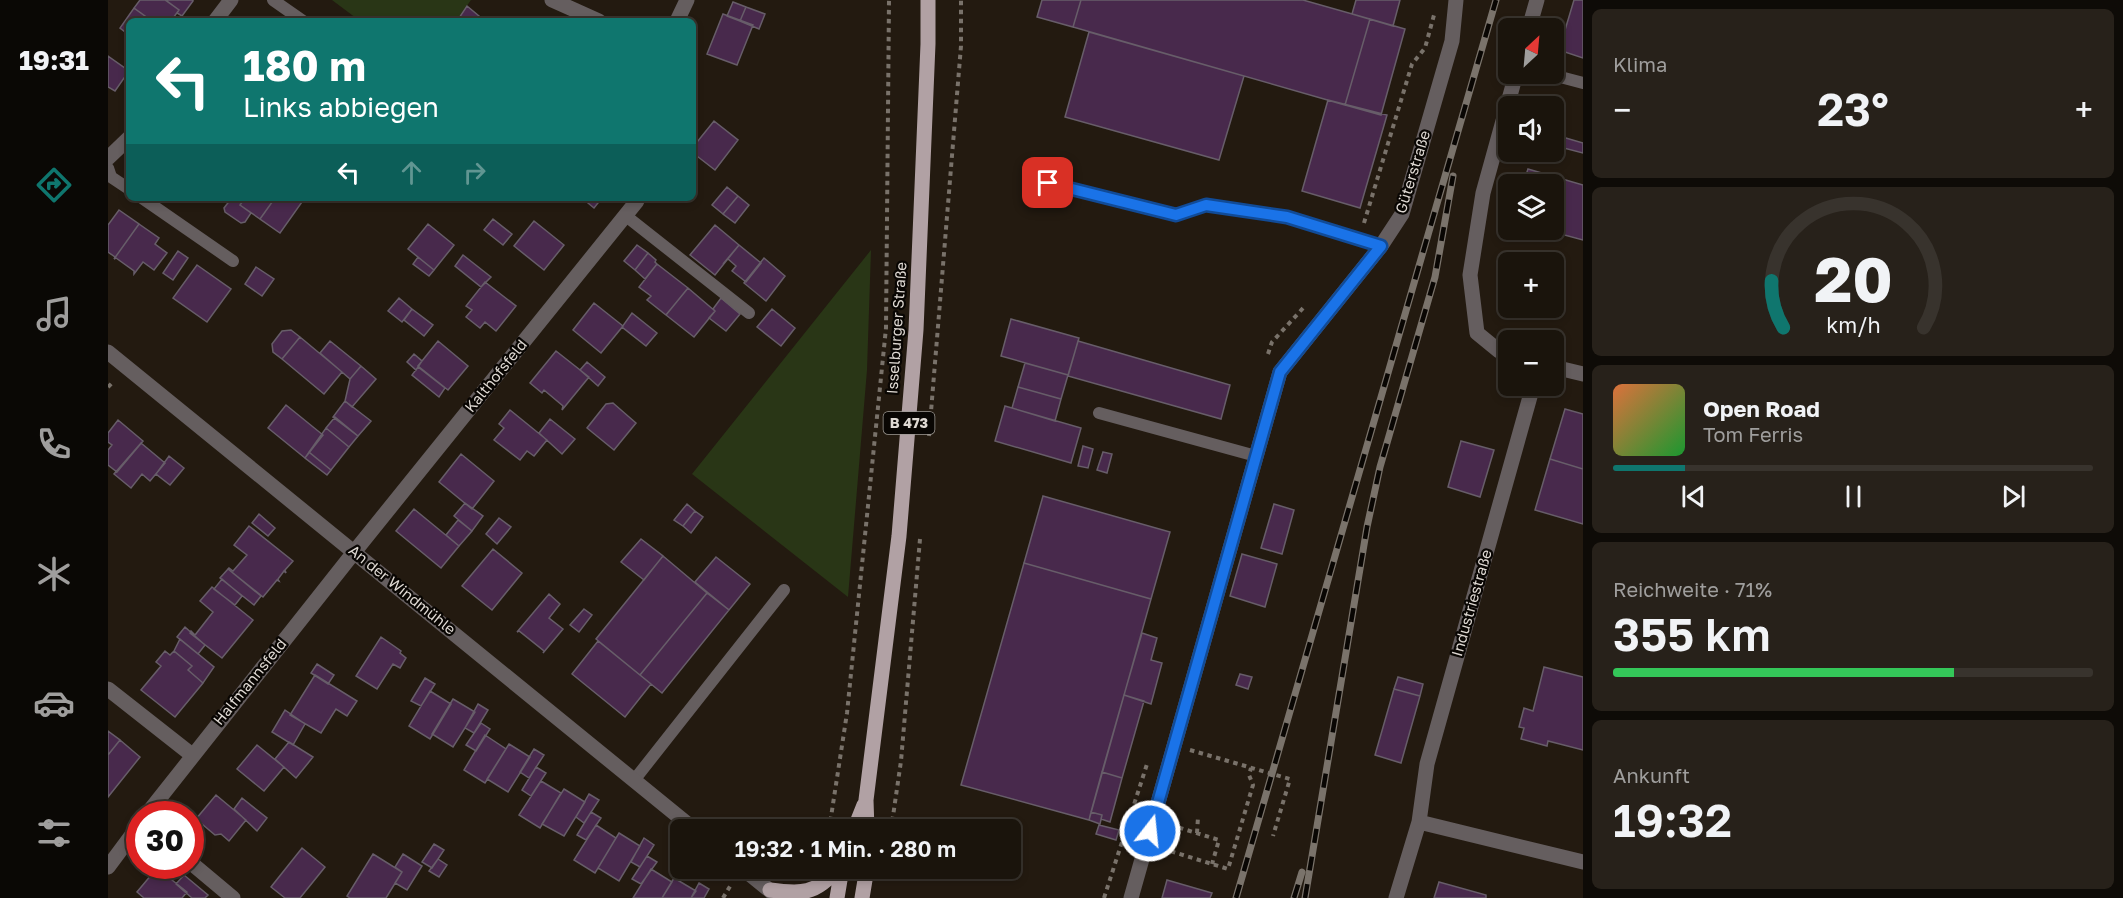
<!DOCTYPE html>
<html lang="de">
<head>
<meta charset="utf-8">
<style>
  body { margin:0; font-family:"Golos Text",sans-serif; background:#27211a; color:#f1f3f6; height:100vh; display:flex; flex-direction:column; font-size:22px; white-space:nowrap }
  * { box-sizing:border-box; margin:0 }
  p { font-size:20px; color:#9f9e9d }
  .icon { flex:none; width:33px; height:33px; fill:none; stroke:currentColor; stroke-width:2; stroke-linecap:round; stroke-linejoin:round }
  .map { position:relative; flex:1; overflow:hidden }
  .side { display:flex; flex-direction:column; gap:9px; padding:9px; background:#0e0b07; width:540px }
  .side>* { flex:none }
  .hud { position:absolute; left:18px; top:18px; width:570px; height:183px; border-radius:9px; box-shadow:0 3px 9px #0003,0 0 0 2px #38332d; background:#0f766e; color:#fff; overflow:hidden }
  .needle { width:39px; rotate:26deg }
  .tools { position:absolute; left:1390px; top:18px; display:grid; gap:12px }
  .tools a { display:grid; place-items:center; width:66px; height:66px; border-radius:9px; background:#1a140c; box-shadow:0 3px 9px #0003,0 0 0 2px #38332d; font-size:30px }
  .speed { position:absolute; left:18px; top:801px; display:flex; gap:12px; font-size:30px; font-weight:700; text-align:center }
  .speed>* { display:grid; place-content:center; width:78px; height:78px; border-radius:50%; background:#1a140c; box-shadow:0 3px 9px #0003,0 0 0 2px #38332d; line-height:1 }
  .speed .limit { border:9px solid #d22; background:#fff; color:#111 }
  .pin { position:absolute; display:grid; place-items:center; width:51px; height:51px; color:#fff; margin:-26px; border-radius:12px; box-shadow:0 3px 9px #0006 }
  .me { position:absolute; width:66px; margin:-33px; rotate:16deg; stroke-linejoin:round; filter:drop-shadow(0 0 4px #0008) }
  .turn { display:flex; align-items:center; gap:21px; height:126px; padding:0 18px; font-size:27px }
  .turn .icon { width:78px; height:78px; stroke-width:2.5 }
  .turn b { display:block; font-size:42px; line-height:51px }
  .lanes { display:flex; align-items:center; height:57px; padding:0 18px; background:#0003; justify-content:center; gap:30px; direction:ltr }
  .lanes .off { opacity:.35 }
  .big { font-size:45px; font-weight:600; line-height:1.1 }
  .side .widget { flex:1; display:flex; flex-direction:column; justify-content:center; gap:9px; min-width:0; padding:0 21px; border-radius:9px; background:#27211a }
  .side .dial { align-items:center; gap:0 }
  .dial svg { height:156px; overflow:visible; fill:none; stroke:#38332d; stroke-width:7; stroke-linecap:round; text-anchor:middle }
  .dial text { fill:#f1f3f6; stroke:none }
  .song { display:flex; align-items:center; gap:18px }
  .cover { width:72px; height:72px; border-radius:9px; background:linear-gradient(135deg,hsl(20 70% 55%),hsl(130 70% 35%)) }
  .played { height:6px; border-radius:3px; background:linear-gradient(90deg,#0f766e 15%,#38332d 15%) }
  .keys { display:flex; justify-content:space-around; direction:ltr }
  .heat { display:flex; justify-content:space-between; align-items:center; font-size:33px; direction:ltr }
  .charge { height:9px; border-radius:4px; background:linear-gradient(90deg,#34c759 71%,#38332d 0) }
  .trip { position:absolute; left:562px; top:819px; width:351px; height:60px; border-radius:9px; background:#1a140c; box-shadow:0 3px 9px #0003,0 0 0 2px #38332d; font-weight:600; line-height:60px; text-align:center }
  main { display:flex; flex:1; min-height:0 }
  .menu { display:flex; flex-direction:column; width:108px; justify-content:space-around; align-items:center; background:#0a0805; color:#9f9e9d }
  .menu .icon { width:42px; height:42px }
  .menu .on { color:#0f766e }
  .menu b { font-size:27px; color:#f1f3f6 }
  .map>svg:first-child { display:block }
  .green { fill:#293616 }
  .building { fill:#48294c; stroke:#675d69; stroke-width:1.5 }
  .lines { fill:none; stroke-linecap:round; stroke-linejoin:round }
  .path { stroke:#79726a; stroke-width:4; stroke-dasharray:4.5 4.5; stroke-linecap:butt }
  .lane { stroke:#655e5f; stroke-width:12 }
  .street { stroke:#655e5f; stroke-width:15 }
  .primary { stroke:#b1a1a4; stroke-width:15 }
  .rail-casing { stroke:#7a736b; stroke-width:7 }
  .rail { stroke:#090603; stroke-width:4.5; stroke-dasharray:14; stroke-linecap:butt }
  .route-casing { stroke:#114b97; stroke-width:15 }
  .route { stroke:#1a73e8; stroke-width:10 }
  .labels { text-anchor:middle; stroke-width:4.5; stroke-linejoin:round; paint-order:stroke }
  .shield { fill:#090603; stroke:#9f9a95; stroke-width:1.5 }
  .shield-label { font-size:14px; font-weight:bold; fill:#dfd9d3 }
  .street-label { font-size:15px; fill:#dfd9d3; stroke:#090603 }
</style>
</head>
<body>
<main>
<nav class="menu">
<b>19:31</b>
<svg class="icon on" aria-label="directions" viewBox="0 0 24 24"><path d="M12 3l9 9-9 9-9-9zM9 14v-3h6M13 9l2 2-2 2"/></svg>
<svg class="icon" aria-label="music" viewBox="0 0 24 24"><path d="M9 18V5l10-2v13"/><circle cx="6" cy="18" r="3"/><circle cx="16" cy="16" r="3"/></svg>
<svg class="icon" aria-label="phone" viewBox="0 0 24 24"><path d="M5 4h4l2 5-3 2q2 4 5 5l2-3 5 2v4C11 20 4 13 5 4z"/></svg>
<svg class="icon" aria-label="climate" viewBox="0 0 24 24"><path d="M12 3v18M4 7l16 10M4 17L20 7"/></svg>
<svg class="icon" aria-label="car" viewBox="0 0 24 24"><path d="M5 17H2v-5l4-1 3-4h7l3 4 3 1v5h-3M9 17h6M6 11h13"/><circle cx="7" cy="17" r="2"/><circle cx="17" cy="17" r="2"/></svg>
<svg class="icon" aria-label="filters" viewBox="0 0 24 24"><path d="M4 7h16M4 17h16"/><circle cx="9" cy="7" r="2"/><circle cx="15" cy="17" r="2"/></svg>
</nav>
<div class="map">
<svg width="1475" height="898" viewBox="0 0 1475 898">
  <rect width="100%" height="100%" fill="#231a10"/>
  <path class="green" d="M224,0H363L348,21H252Z
    M763,250L759,370L740,597L584,474Z"/>
  <path class="building" d="M32,0H57L71,10L63,21H44L26,8Z
    M60,0H85V1L74,16L69,13L71,10L59,1Z
    M934,0H973L965,27L929,17Z
    M973,0H1195L1262,19L1237,105L965,27Z
    M1248,0H1292L1285,26L1244,14Z
    M1466,0H1475V58L1451,50Z
    M625,2L638,7L632,21L619,16Z
    M359,6L377,21H349Z
    M638,7L657,14L651,29L632,21Z
    M26,8L44,21H21V35L12,28Z
    M615,14L645,25L629,65L599,54Z
    M1262,19L1297,29L1273,115L1237,105Z
    M981,32L1136,76L1111,160L957,117Z
    M0,56L21,71L7,91L0,87Z
    M1220,100L1279,115L1252,208L1194,191Z
    M606,121L630,140L607,170L585,153V147Z
    M1451,136L1475,143V153L1448,146Z
    M1420,169L1475,185V240L1438,230H1446V184H1415Z
    M619,187L630,196L615,214L604,205Z
    M630,196L641,205L627,223L615,214Z
    M127,198L133,203L132,205L143,213L137,222L133,223L117,212L116,208L123,199Z
    M137,198H167L152,219L132,205Z
    M167,198H188L194,202L172,233L152,219Z
    M474,198H494L486,208Z
    M11,210L31,224L6,259L7,257L0,252V225Z
    M385,219L404,234L395,245L376,230Z
    M426,221L456,245L436,270L406,246Z
    M31,224L51,238L47,244L59,253L46,270L35,262L26,274V271L8,258L6,259Z
    M320,224L346,245L326,270L300,249Z
    M607,225L631,245L607,275L582,255Z
    M529,245L540,253L527,270L516,261Z
    M631,245L653,263L638,282L624,271L628,266L620,259L615,264Z
    M70,251L80,258L65,280L55,273Z
    M540,253L548,260L547,262L549,264L537,279L527,270Z
    M355,255L383,277L373,287L347,266Z
    M310,257L326,270L321,276L305,264Z
    M656,258L677,276L658,301L636,283Z
    M549,264L580,288L558,315L539,300L543,296L531,287Z
    M89,265L123,289L99,322L65,298Z
    M148,267L166,279L154,296L137,284Z
    M377,282L408,306L388,331L377,322L372,328L358,317L364,310L358,306Z
    M580,288L607,311L586,337L558,315Z
    M291,298L304,309L294,322L280,311Z
    M613,298L632,314L618,331L601,318L607,311L605,309Z
    M486,303L515,326L493,353L465,330Z
    M304,309L325,325L316,336L296,320Z
    M664,309L687,328L673,346L649,327Z
    M524,313L549,333L538,346L514,327Z
    M903,319L971,338L960,375L893,356Z
    M183,330L192,337L174,359L165,352L164,344L174,331Z
    M192,337L234,372L216,394L174,359Z
    M222,341L253,366L242,379L212,353Z
    M330,341L360,366L340,390L310,366Z
    M970,341L1122,385L1113,419L960,376Z
    M448,351L481,377L454,410L455,406L436,390L434,393L422,383Z
    M306,354L314,361L308,370L299,362Z
    M479,362L497,377L490,386L472,370Z
    M917,363L960,375L953,399L910,387Z
    M253,366L268,379L244,407L237,401L242,379Z
    M310,367L337,388L331,397L304,375Z
    M910,387L953,399L947,421L904,408Z
    M237,401L263,421L250,436L225,417Z
    M505,403L528,423L506,450L479,428L498,404Z
    M178,405L215,435L197,458L160,428Z
    M897,406L973,428L963,463L887,441Z
    M1457,409L1475,414V469L1442,459Z
    M402,410L439,440L426,456L419,451L412,460L386,440L396,428L391,424Z
    M227,417L250,436L241,447L218,428Z
    M442,419L467,439L454,454L431,433Z
    M10,420L35,441L9,472L0,465V450L4,445L0,442V433Z
    M218,428L241,447L223,470L201,452Z
    M1353,441L1386,450L1372,497L1340,487Z
    M33,443L57,463L42,481L34,474L23,488L6,474Z
    M975,446L985,449L980,468L970,466Z
    M201,452L223,470L219,475L197,458Z
    M995,452L1004,454L999,473L989,470Z
    M353,454L386,481L364,509L331,482Z
    M61,456L76,468L62,485L48,474Z
    M1442,459L1475,469V524L1427,510Z
    M935,496L1062,532L1043,599L916,563Z
    M357,503L375,516L364,531L346,516Z
    M579,504L587,511L575,526L566,520Z
    M1166,504L1186,510L1174,554L1153,548Z
    M306,509L351,546L333,568L288,531Z
    M587,511L595,517L583,533L575,526Z
    M151,514L167,528L160,536L144,523Z
    M391,518L403,527L389,544L378,534Z
    M350,520L364,531L351,546L338,535Z
    M141,526L185,561L177,570L178,573L176,571L170,579L171,581L169,580L155,597L120,569L121,568L125,571L139,555L126,545Z
    M533,539L555,556L536,580L513,562Z
    M385,549L414,573L384,610L354,586Z
    M1134,554L1169,564L1157,607L1122,596Z
    M555,556L599,593L532,675L488,639Z
    M608,557L642,584L621,610L587,582Z
    M916,563L1043,599L981,820L853,785Z
    M120,569L153,596L146,605L112,578Z
    M114,579L134,596L127,605L106,589Z
    M104,587L145,620L114,658L82,633L83,631L87,635L105,612L92,601Z
    M599,593L621,610L554,693L532,675Z
    M441,594L452,604L441,618L455,629L435,653L436,651L411,631L409,632Z
    M476,609L484,615L471,632L462,625Z
    M77,627L97,645L90,654L69,637Z
    M1034,633L1049,638L1043,660L1054,663L1043,704L1016,695Z
    M273,637L293,651L292,653L298,658L292,668L285,664L269,689L248,676Z
    M72,639L106,667L95,683L80,670L84,666L66,651Z
    M490,641L543,684L517,717L464,674Z
    M57,651L62,655L66,651L84,666L80,670L95,683L67,717L33,690L53,666L48,662Z
    M209,664L226,675L220,684L203,673Z
    M1436,667L1475,677V750L1440,741L1439,746L1413,739L1416,728L1411,727L1416,708L1425,711Z
    M1132,674L1144,677L1140,689L1128,685Z
    M207,675L249,701L239,716L228,709L213,733L182,715Z
    M1290,677L1315,684L1312,696L1286,689Z
    M317,678L327,684L313,706L303,701Z
    M1286,689L1312,696L1293,763L1267,755Z
    M322,691L343,704L322,739L301,726Z
    M1016,695L1036,701L1014,778L994,772Z
    M345,699L367,712L345,747L324,734Z
    M370,704L380,710L366,733L357,728Z
    M177,710L197,724L185,745L164,732Z
    M373,723L382,729L368,751L358,745Z
    M0,731L12,740L0,755Z
    M377,735L398,749L377,783L356,770Z
    M12,740L32,757L0,797V755Z
    M181,742L205,757L188,778L167,759Z
    M401,744L422,757L400,792L379,779Z
    M149,745L176,767L156,791L129,769Z
    M426,749L436,755L421,778L412,772Z
    M428,767L438,773L423,796L414,790Z
    M994,772L1014,778L1002,822L993,819L994,815L983,812Z
    M433,781L453,793L432,828L411,815Z
    M456,789L477,802L456,836L434,824Z
    M481,794L491,800L476,823L468,817Z
    M108,795L138,820L121,841L113,834L107,835L88,819Z
    M134,798L159,818L149,831L126,809Z
    M483,812L493,818L478,840L469,835Z
    M983,812L994,815L992,824L981,820Z
    M488,825L508,838L487,873L466,860Z
    M991,825L1011,830L1008,840L988,834Z
    M511,833L532,846L511,881L490,868Z
    M536,838L546,845L532,867L523,862Z
    M326,844L336,850L324,868L314,862Z
    M194,848L217,867L192,898H177L163,887Z
    M265,854L294,872L278,898H242L239,896Z
    M295,854L314,866L299,890L287,883L294,872L287,867Z
    M539,856L549,862L533,884L524,879Z
    M330,859L339,865L331,877L321,871Z
    M49,868L79,892L74,898H36L29,892Z
    M543,869L564,882L554,898H525Z
    M76,875L100,895L97,898H84L68,884Z
    M566,878L588,891L583,898H554Z
    M1059,880L1104,893L1102,898H1054Z
    M1331,882L1378,895V898H1326Z
    M591,883L601,889L596,898H583Z"/>
  <g class="lines">
    <path class="path" d="M1256,223L1304,64L1317,48L1326,15
      M1160,354L1164,342L1197,306
      M0,387L6,381
      M821,436L853,46V0
      M1082,750L1182,779L1165,836
      M721,830L739,713L778,328L781,0
      M783,830L793,761L812,539
      M1089,833L1090,817
      M1054,850L1062,851L1120,869L1145,785L1141,775L1143,768
      M1062,851L1069,827L1111,840L1104,864
      M615,898L624,883
      M996,898L1040,761"/>
    <path class="lane" d="M165,0L195,21
      M1441,74L1475,83
      M0,168L3,177L21,189
      M940,183L1068,215L1098,205L1179,217L1273,246
      M34,198L125,261
      M518,216L641,313
      M991,413L1148,456
      M527,779L676,590"/>
    <path class="street" d="M444,0L491,21
      M107,21L123,0
      M569,21L579,0
      M1421,28L1429,0
      M0,158L21,138
      M0,352L587,830
      M1401,354L1391,351L1369,333L1362,275L1375,193L1408,74
      M1446,367L1475,374
      M0,689L84,755
      M39,814L247,551L529,201
      M1311,822L1475,862
      M82,862L125,898
      M0,867L32,824
      M634,868L671,898
      M1023,898L1172,372L1273,246L1294,214L1344,41L1348,0
      M1288,898L1311,822L1319,764L1425,386"/>
    <path class="primary" d="M746,830L756,805
      M759,830L758,800L791,536L808,330L820,44V0
      M662,890C692,894 709,895 729,868
      M729,898L734,868
      M754,898L759,868"/>
    <defs>
      <path id="rail" d="M1128,898L1388,0
        M1186,898L1194,872
        M1197,898L1259,527L1272,467L1327,277L1345,176"/>
    </defs>
    <use href="#rail" class="rail-casing"/>
    <use href="#rail" class="rail"/>
  </g>
  <g class="lines">
    <defs>
      <path id="route" d="M940,183L1068,215L1098,205L1179,217L1273,246L1172,372L1042,831"/>
    </defs>
    <use href="#route" class="route-casing"/>
    <use href="#route" class="route"/>
  </g>
  <g class="labels">
    <rect class="shield" x="775.5" y="412" width="51" height="22" rx="4.5"/>
    <g class="shield-label">
      <text x="801" y="428">B 473</text>
    </g>
    <g class="street-label">
      <text transform="translate(1305 172) rotate(-73)" y="5">Güterstraße</text>
      <text transform="translate(789 328) rotate(-86)" y="5">Isselburger Straße</text>
      <text transform="translate(388 376) rotate(-51)" y="5">Kalthofsfeld</text>
      <text transform="translate(294 590) rotate(39)" y="5">An der Windmühle</text>
      <text transform="translate(1364 603) rotate(-74)" y="5">Industriestraße</text>
      <text transform="translate(142 682) rotate(-51)" y="5">Halfmannsfeld</text>
    </g>
  </g>
</svg>
<div class="tools">
<a><svg class="needle" viewBox="-14 -14 28 28"><path d="M0-13l5 13h-10z" fill="#e53935"/><path d="M0 13l5-13h-10z" fill="#9f9e9d"/></svg></a>
<a><svg class="icon" aria-label="sound" viewBox="0 0 24 24"><path d="M4 9h4l5-4v14l-5-4H4zM17 9q2 3 0 6"/></svg></a>
<a><svg class="icon" aria-label="layers" viewBox="0 0 24 24"><path d="M12 4l9 5-9 5-9-5zM3 14l9 5 9-5"/></svg></a>
<a>+</a>
<a>−</a>
</div>
<div class="speed"><div class="limit">30</div></div>
<div class="pin" style="left:940px;top:183px;background:#d93025"><svg class="icon" aria-label="arrive" viewBox="0 0 24 24"><path d="M6 21V4h12l-3 4 3 4H6"/></svg></div>
<svg class="me" style="left:1042px;top:831px" viewBox="-20 -20 40 40"><circle r="17" fill="#1a73e8" stroke="#fff" stroke-width="3"/><path d="M0-11L8 9 0 5-8 9z" fill="#fff"/></svg>
<div class="trip">19:32 · 1 Min. · 280 m</div>
<div class="hud">
<div class="turn"><svg class="icon" aria-label="left" viewBox="0 0 24 24"><path d="M17 20v-9H6M10 6l-5 5 5 5"/></svg><div><b>180 m</b>Links abbiegen</div></div>
<div class="lanes"><svg class="icon" aria-label="left" viewBox="0 0 24 24"><path d="M17 20v-9H6M10 6l-5 5 5 5"/></svg><svg class="icon off" aria-label="ahead" viewBox="0 0 24 24"><path d="M12 20V5M6 11l6-6 6 6"/></svg><svg class="icon off" aria-label="right" viewBox="0 0 24 24"><path d="M7 20v-9h11M14 6l5 5-5 5"/></svg></div>
</div>
</div>
<section class="side">
<div class="widget"><p>Klima</p>
<div class="heat"><a>−</a><b class="big">23°</b><a>+</a></div>
</div>
<div class="widget dial"><svg viewBox="0 0 100 80">
<path d="M14 69A42 42 0 1 1 86 69"/>
<path d="M14 69A42 42 0 0 1 8 45" stroke="#0f766e"/>
<text x="50" y="56" font-size="32" font-weight="700">20</text>
<text x="50" y="72" font-size="11">km/h</text>
</svg></div>
<div class="widget">
<div class="song"><i class="cover"></i><div><b>Open Road</b><p>Tom Ferris</p></div></div>
<div class="played"></div>
<div class="keys"><svg class="icon" aria-label="previous" viewBox="0 0 24 24"><path d="M18 5L8 12l10 7zM5 5v14"/></svg><svg class="icon" aria-label="pause" viewBox="0 0 24 24"><path d="M8 5v14M16 5v14"/></svg><svg class="icon" aria-label="next" viewBox="0 0 24 24"><path d="M6 5l10 7-10 7zM19 5v14"/></svg></div>
</div>
<div class="widget"><p>Reichweite · 71%</p><b class="big">355 km</b><div class="charge"></div></div>
<div class="widget"><p>Ankunft</p><b class="big">19:32</b></div>
</section>
</main>
</body>
</html>
